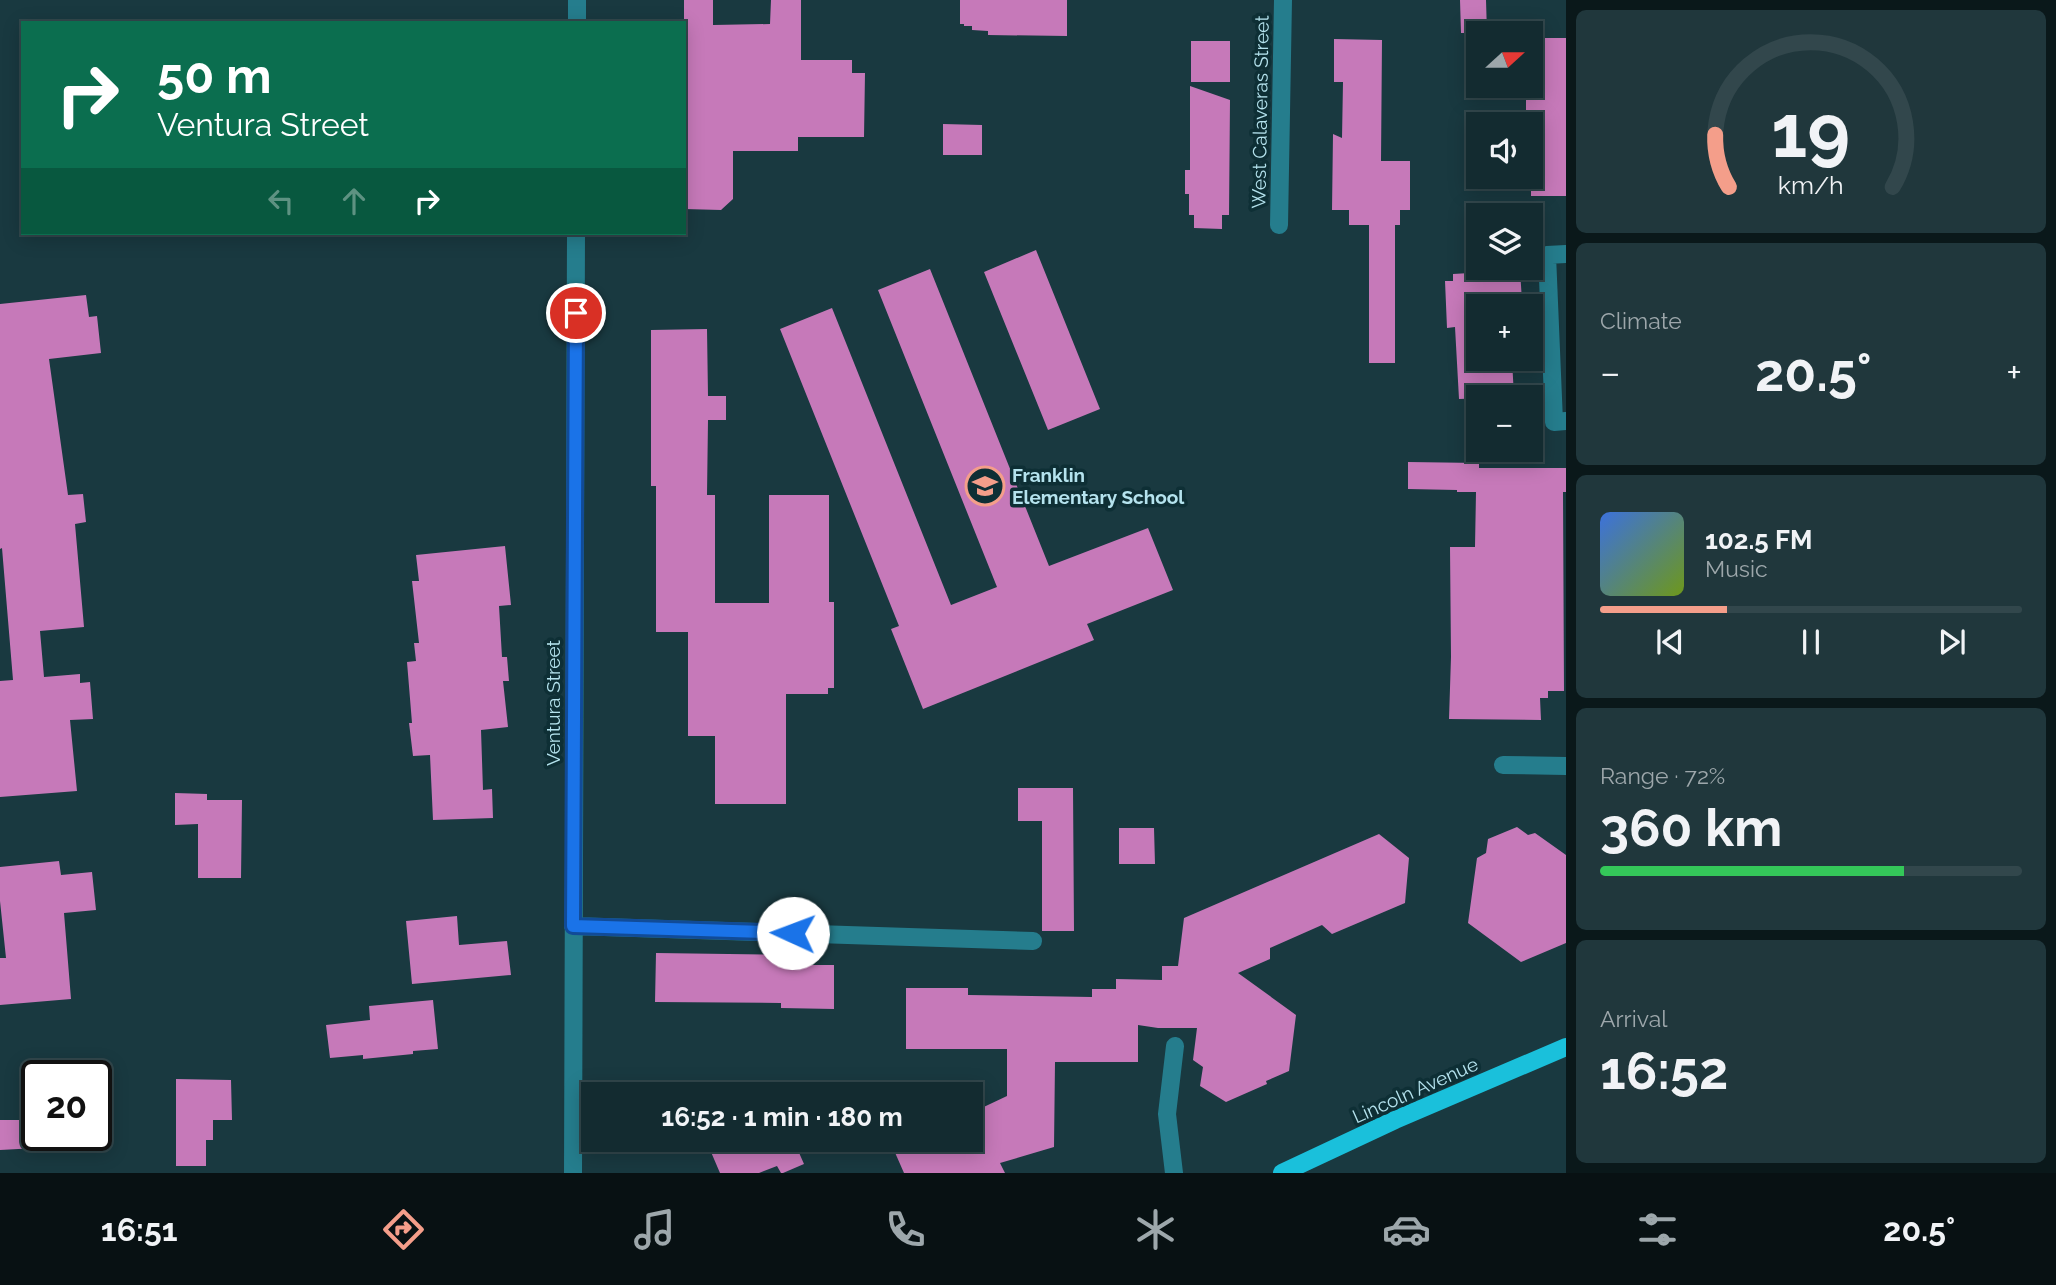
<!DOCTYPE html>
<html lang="en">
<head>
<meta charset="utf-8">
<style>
  body { margin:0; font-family:Raleway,sans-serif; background:#20373c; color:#f1f3f6; height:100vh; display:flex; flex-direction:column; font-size:26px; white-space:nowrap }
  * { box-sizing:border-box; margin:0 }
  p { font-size:23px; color:#9da7ab }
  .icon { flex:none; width:38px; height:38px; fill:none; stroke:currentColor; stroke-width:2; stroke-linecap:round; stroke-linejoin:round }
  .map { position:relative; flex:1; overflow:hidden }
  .sheet { display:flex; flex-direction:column; gap:10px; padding:10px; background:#0a181a; width:490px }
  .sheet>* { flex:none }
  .top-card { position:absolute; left:21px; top:21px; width:665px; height:214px; border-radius:0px; box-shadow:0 4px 18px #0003,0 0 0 2px #32474c; background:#0b6e4f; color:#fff; overflow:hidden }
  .needle { width:46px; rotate:69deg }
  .buttons { position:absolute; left:1466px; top:21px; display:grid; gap:14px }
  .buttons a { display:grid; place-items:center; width:77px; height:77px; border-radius:0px; background:#132b30; box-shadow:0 4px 18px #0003,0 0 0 2px #32474c; font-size:35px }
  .speed { position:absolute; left:21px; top:1060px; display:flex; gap:14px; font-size:35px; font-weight:700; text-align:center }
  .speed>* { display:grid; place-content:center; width:91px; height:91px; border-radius:50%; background:#132b30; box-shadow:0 4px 18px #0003,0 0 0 2px #32474c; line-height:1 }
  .speed .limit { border:4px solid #111; border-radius:10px; background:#fff; color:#111 }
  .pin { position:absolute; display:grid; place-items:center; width:60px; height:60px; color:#fff; margin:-30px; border:4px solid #fff; border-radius:50%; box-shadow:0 2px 7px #0007 }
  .me { position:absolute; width:77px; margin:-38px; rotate:272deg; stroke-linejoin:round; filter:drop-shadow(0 0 5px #0008) }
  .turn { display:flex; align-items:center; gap:24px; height:147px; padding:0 21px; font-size:32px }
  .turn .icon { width:91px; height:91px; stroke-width:2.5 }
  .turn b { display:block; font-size:49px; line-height:60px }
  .lanes { display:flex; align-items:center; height:66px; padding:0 21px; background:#0003; justify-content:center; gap:35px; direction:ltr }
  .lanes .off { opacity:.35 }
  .big { font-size:52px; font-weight:700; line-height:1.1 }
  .sheet .card { flex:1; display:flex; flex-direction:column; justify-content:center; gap:10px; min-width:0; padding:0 24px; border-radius:10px; background:#20373c }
  .sheet .dial { align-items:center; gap:0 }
  .dial svg { height:182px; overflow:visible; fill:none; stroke:#32474c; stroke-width:7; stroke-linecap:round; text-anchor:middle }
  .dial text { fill:#f1f3f6; stroke:none }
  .song { display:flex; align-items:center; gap:21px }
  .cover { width:84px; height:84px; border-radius:10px; background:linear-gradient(135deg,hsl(220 70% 55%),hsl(80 70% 35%)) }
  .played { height:7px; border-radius:4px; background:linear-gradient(90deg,#f49e8a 30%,#32474c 30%) }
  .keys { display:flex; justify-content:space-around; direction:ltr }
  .heat { display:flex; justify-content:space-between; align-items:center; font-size:38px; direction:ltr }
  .charge { height:10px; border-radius:5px; background:linear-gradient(90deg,#34c759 72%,#32474c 0) }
  .trip { position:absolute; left:581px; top:1082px; width:402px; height:70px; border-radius:0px; background:#132b30; box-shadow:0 4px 18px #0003,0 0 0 2px #32474c; font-weight:700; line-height:70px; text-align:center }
  .dock { display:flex; height:112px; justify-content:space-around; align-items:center; background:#081113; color:#9da7ab }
  .dock .icon { width:49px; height:49px }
  .dock .on { color:#f49e8a }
  .dock b { font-size:32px; color:#f1f3f6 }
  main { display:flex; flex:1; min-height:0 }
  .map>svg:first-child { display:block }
  .building { fill:#c679b9 }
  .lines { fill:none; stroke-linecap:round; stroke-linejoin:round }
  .minor { stroke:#257d8d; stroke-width:18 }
  .major { stroke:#1ac0db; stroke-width:18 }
  .route-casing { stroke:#114b97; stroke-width:18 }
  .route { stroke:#1a73e8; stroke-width:12 }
  .labels { text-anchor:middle; stroke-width:7; stroke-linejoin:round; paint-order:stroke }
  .street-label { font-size:19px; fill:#b5e3ee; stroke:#0e2f35 }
  .poi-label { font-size:19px; font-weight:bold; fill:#b5e3ee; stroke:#0e2f35; text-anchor:start }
</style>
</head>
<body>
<main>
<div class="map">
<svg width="1566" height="1173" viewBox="0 0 1566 1173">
  <rect width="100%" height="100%" fill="#193940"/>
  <path class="building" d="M684,0H713V25L770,24L771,0H801V60H852V73H865L864,137H798V151H733V199L721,210L684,209Z
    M960,0H1067V36L988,35V31L972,30V26H964V24H960Z
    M1460,0H1486L1487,33H1461Z
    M1531,38H1566V196H1531V124H1526V86H1531Z
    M1334,39L1382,40L1381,161H1410V210H1400V225H1395V363H1369V225H1349V210H1332L1333,134L1342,138L1343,82H1334Z
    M1191,41H1230V82H1191Z
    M1190,86L1230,100L1229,215H1222V229L1194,228V215H1189V194H1185V170H1190Z
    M943,124L982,125V155H943Z
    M1036,250L1100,409L1048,430L984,272Z
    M930,269L1049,566L1148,528L1173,590L1087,624L1094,640L923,709L891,629L899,626L780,329L832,308L951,605L997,587L878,290Z
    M1520,270L1522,301L1508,302L1509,306H1479V359H1512L1514,397L1459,399L1455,327L1447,328L1445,281H1453V274Z
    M86,295L89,317L97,316L101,353L49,359L68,495L83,494L86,522L75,524L84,627L40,631L44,677L80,674V683L90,682L93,719L70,720L77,791L0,797V681L13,680L2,548L0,549V304Z
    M707,329L708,396H726V420H708L707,495H715V603H769V495H829V602H834V688H828V694H786V804H715V736H688V632H656V486H651V330Z
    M1408,462L1479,463V468H1566V492H1563L1564,691H1548V698H1540L1541,720L1449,719L1451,657L1450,547H1475L1476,492H1457V490L1408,489Z
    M505,546L511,605L499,606L502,657H507L509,681H503L508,727L481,730L483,790L492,789L493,818L433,820L430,755L413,756L409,723H412L407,662L416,661L414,643H419L412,581H419L416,555Z
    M1018,788H1073L1074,931H1042V821H1018Z
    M175,793L207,794V800H242L241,878H198V824L175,825Z
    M1517,827L1528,835L1535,833L1566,855V943L1521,962L1468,923L1477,858L1486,853L1488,839Z
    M1119,828H1154L1155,864H1119Z
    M1379,834L1409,858L1405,903L1332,934L1322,925L1270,948V959L1238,973L1296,1015L1289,1071L1266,1081L1267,1084L1226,1102L1200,1086L1203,1067L1193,1060L1197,1028H1158L1138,1025V1062H1055L1054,1147L1000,1163L1005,1173H904L893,1148L912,1139H971V1113L1007,1096V1049H906V988H968V995L1092,997V989H1116V979L1162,980V966H1178L1184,918Z
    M59,861L61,875L92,872L96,910L64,913L71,999L0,1005V958H6L0,901V867Z
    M457,916L459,945L507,941L511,975L412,984L406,921Z
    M656,953L802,955V965H834V1009L781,1008V1003L655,1002Z
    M433,1000L438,1049L413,1051V1054L363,1059V1055L330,1058L326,1025L370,1020L369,1006Z
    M176,1079L231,1080L232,1120H213V1140H206V1166H176Z
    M0,1120H37V1148L0,1150Z
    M721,1139H793L804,1164L783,1173H781L777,1166L759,1173H720L708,1145Z"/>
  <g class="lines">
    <path class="minor" d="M577,23V0
      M1279,225L1283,0
      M1566,254L1547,255L1554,422L1566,421
      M1503,765L1566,766
      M573,926L1033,941
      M573,1173L576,233
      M1174,1173L1167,1114L1175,1046"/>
    <path class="major" d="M1282,1173L1395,1120L1566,1047"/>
  </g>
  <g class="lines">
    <defs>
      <path id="route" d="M576,313L573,926L793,933"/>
    </defs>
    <use href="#route" class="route-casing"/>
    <use href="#route" class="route"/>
  </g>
  <defs>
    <symbol id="school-ring" viewBox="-11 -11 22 22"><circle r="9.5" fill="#0e2f35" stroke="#f49e8a" stroke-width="1.5"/><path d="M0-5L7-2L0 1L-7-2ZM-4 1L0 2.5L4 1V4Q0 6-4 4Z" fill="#f49e8a"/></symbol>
  </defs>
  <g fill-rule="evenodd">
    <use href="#school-ring" x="963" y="464" width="44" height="44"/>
  </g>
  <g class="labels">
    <g class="street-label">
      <text transform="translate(1260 112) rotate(-89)" y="7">West Calaveras Street</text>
      <text transform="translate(553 703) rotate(-90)" y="7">Ventura Street</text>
      <text transform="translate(1415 1090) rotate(-24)" y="7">Lincoln Avenue</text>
    </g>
    <g class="poi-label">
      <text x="1012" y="482">Franklin<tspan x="1012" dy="22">Elementary School</tspan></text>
    </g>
  </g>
</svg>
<div class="buttons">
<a><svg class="needle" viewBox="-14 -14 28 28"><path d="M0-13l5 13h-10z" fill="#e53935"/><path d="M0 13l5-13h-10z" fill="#9da7ab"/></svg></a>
<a><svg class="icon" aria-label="sound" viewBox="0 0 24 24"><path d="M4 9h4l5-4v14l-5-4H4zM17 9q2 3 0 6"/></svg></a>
<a><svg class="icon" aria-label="layers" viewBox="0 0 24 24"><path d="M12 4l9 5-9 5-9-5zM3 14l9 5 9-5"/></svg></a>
<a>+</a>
<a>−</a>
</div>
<div class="speed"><div class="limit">20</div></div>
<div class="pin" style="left:576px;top:313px;background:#d93025"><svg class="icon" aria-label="arrive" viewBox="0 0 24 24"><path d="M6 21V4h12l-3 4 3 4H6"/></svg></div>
<svg class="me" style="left:793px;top:933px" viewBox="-20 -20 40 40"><circle r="19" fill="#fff"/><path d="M0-13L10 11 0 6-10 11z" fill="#1a73e8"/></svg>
<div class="trip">16:52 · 1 min · 180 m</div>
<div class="top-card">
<div class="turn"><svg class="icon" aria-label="right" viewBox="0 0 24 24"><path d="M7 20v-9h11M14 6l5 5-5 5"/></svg><div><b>50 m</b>Ventura Street</div></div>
<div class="lanes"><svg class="icon off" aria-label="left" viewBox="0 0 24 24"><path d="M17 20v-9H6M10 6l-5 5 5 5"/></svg><svg class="icon off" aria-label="ahead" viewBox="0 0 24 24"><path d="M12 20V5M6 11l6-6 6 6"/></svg><svg class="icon" aria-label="right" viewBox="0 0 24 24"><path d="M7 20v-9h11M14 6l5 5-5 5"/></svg></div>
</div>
</div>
<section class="sheet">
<div class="card dial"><svg viewBox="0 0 100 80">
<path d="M14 69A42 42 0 1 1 86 69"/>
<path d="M14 69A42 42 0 0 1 8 46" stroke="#f49e8a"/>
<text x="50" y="56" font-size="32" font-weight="700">19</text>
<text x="50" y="72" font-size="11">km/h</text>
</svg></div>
<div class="card"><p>Climate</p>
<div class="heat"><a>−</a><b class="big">20.5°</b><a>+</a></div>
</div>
<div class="card">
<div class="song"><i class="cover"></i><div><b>102.5 FM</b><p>Music</p></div></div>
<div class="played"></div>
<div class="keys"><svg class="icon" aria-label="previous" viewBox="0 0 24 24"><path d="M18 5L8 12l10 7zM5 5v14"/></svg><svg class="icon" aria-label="pause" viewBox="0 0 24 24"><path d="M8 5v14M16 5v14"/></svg><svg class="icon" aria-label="next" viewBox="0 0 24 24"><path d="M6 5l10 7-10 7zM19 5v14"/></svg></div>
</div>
<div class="card"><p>Range · 72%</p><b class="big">360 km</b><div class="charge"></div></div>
<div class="card"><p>Arrival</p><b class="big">16:52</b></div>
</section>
</main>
<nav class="dock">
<b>16:51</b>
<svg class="icon on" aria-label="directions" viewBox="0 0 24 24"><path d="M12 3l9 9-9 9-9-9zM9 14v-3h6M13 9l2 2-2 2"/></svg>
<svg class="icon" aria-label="music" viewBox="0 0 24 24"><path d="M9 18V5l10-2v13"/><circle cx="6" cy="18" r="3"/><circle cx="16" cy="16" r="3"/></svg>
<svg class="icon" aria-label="phone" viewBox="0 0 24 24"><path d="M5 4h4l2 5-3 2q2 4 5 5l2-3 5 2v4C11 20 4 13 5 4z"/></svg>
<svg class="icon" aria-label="climate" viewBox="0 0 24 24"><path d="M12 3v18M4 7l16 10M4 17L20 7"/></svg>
<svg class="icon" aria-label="car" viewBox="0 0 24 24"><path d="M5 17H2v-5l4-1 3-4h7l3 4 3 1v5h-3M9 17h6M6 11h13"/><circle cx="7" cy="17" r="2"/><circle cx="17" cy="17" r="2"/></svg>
<svg class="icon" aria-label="filters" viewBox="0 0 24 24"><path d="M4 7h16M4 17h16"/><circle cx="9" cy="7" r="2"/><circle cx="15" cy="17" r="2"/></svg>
<b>20.5°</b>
</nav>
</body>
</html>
